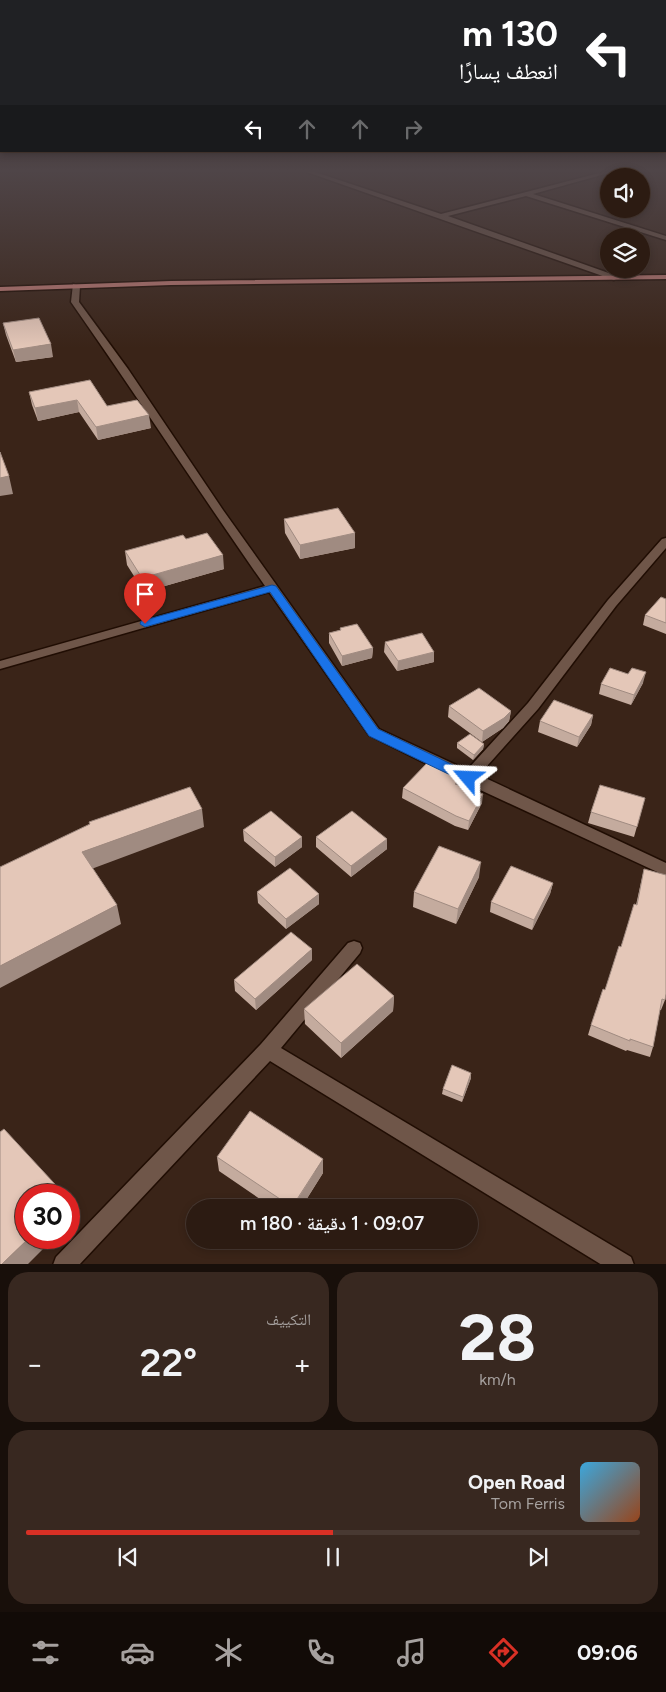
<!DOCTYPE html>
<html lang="ar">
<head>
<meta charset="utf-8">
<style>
  body { margin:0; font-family:Figtree,"Noto Naskh Arabic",sans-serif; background:#382820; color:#f1f3f6; direction:rtl; height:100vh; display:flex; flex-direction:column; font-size:19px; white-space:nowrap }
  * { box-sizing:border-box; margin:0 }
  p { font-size:16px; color:#a6a19f }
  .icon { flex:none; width:28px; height:28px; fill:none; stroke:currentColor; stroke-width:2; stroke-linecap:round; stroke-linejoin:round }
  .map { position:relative; height:1264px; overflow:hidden; direction:ltr }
  .details { display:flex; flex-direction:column; gap:8px; padding:8px; background:#180f0a; flex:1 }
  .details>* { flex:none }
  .banner { position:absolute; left:0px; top:0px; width:666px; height:152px; box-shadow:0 2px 8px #0003,0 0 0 1px #483932; direction:rtl; background:#202124; color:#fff; overflow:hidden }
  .buttons { position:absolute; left:600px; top:168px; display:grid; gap:10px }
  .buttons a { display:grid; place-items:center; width:50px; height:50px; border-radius:50%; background:#2c1b12; box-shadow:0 2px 8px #0003,0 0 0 1px #483932; font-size:25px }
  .speed { position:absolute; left:15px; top:1184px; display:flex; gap:10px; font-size:25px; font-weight:700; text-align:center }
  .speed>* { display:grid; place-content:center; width:65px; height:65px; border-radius:50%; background:#2c1b12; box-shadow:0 2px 8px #0003,0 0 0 1px #483932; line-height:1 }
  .speed .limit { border:8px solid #d22; background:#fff; color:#111 }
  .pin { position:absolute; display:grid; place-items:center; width:42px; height:42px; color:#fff; margin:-51px -21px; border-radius:50% 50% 50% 0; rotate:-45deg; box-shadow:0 0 5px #0007 }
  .pin .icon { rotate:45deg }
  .me { position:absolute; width:55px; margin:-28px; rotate:296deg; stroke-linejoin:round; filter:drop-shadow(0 0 4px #0008) }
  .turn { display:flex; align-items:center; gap:18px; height:105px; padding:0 25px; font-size:22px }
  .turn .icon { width:65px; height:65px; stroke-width:2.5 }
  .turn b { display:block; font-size:35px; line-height:42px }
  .lanes { display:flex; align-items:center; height:48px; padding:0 25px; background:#0003; justify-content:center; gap:25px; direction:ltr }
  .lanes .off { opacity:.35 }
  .big { font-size:38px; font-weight:600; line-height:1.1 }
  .details .card { flex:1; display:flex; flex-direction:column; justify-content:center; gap:8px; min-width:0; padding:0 18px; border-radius:20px; background:#382820 }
  .details .dial { align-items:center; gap:0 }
  .dial b { font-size:65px; line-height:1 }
  .song { display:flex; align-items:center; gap:15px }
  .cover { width:60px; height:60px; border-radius:8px; background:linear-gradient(135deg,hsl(200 70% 55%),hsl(20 70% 35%)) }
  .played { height:5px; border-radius:2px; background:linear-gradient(90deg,#d93025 50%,#483932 50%) }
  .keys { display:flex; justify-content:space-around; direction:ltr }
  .heat { display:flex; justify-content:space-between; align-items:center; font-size:28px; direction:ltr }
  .details .tiles { flex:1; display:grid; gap:8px; grid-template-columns:1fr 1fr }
  .card:last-child { grid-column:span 2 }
  .trip { position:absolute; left:186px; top:1199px; width:292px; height:50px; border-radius:25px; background:#2c1b12; box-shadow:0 2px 8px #0003,0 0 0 1px #483932; font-weight:600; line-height:50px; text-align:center; direction:rtl }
  .menu { display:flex; height:80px; justify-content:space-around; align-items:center; background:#120b07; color:#a6a19f }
  .menu .icon { width:35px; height:35px }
  .menu .current { color:#d93025 }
  .menu b { font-size:22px; color:#f1f3f6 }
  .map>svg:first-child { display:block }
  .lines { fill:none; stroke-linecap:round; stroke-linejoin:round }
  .minor-casing { stroke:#200d03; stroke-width:3 }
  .major-casing { stroke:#200d03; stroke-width:3 }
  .minor { fill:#6f5649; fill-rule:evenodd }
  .major { fill:#bc7973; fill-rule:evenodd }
  .wall { fill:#c4ab9e }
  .shaded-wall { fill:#a08b81 }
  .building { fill:#e4c7b8; stroke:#a08b81 }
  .route { fill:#1a73e8; stroke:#114b97 }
</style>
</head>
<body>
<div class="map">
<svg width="666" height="1265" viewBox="0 0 666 1265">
  <rect width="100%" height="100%" fill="#3a2418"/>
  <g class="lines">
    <defs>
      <path id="minor" d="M304,171H312L441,214L607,171H616L533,194L666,236V240L526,196L448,216L617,276L618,278L614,280Z
        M73,284L80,286L79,302L128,369L223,510L379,729L467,770L528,703L608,600L662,539L666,538V548L616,606L538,709L479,775L666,863V876L463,782L369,735L269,592L0,669V661L265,586C199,492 137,396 71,302Z
        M354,941L360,943L362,948L360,953L281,1048L631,1257L634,1265H602L270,1061L79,1265H53L56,1257L261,1044L348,943Z"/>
      <path id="major" d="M666,275V279L171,285L0,291V287L171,281Z"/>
    </defs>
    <use href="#minor" class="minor-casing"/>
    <use href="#major" class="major-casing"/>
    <use href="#minor" class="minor"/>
    <use href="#major" class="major"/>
  </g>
  <path class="wall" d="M3,323L53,357L16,362L6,335Z
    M90,380L107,406L151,428L98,440L79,412L38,421L32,405L29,392Z
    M284,519L355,533V548L300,559L285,533Z
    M186,539L224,569L144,592L127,565L125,551Z
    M666,599V634L643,625L645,615Z
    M340,628L373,648L372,658L342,666L329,643V633L340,630Z
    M385,642L434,652V662L397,671L384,652Z
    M628,674L643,683L631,705L599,694L601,684Z
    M449,706L511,711L509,721L503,728L482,742L448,717Z
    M593,715L591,725L577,747L538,732L540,721Z
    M457,743L484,744L483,749L473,760L457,748Z
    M461,779L460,786L482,803L468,830L455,826L402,798L403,788Z
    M645,798L634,837L588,823L591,812Z
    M243,830L302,847L275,867L244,841Z
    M316,837L387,839V849L351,877L316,847Z
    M644,869L665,1000L661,1010H660L653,1047L650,1057L627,1050L626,1051L588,1035L591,1025L605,990L636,905Z
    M479,877L456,924L413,907L414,892Z
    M553,883L550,894L532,930L490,912L491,902Z
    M257,892L319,904L286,929L258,903Z
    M312,960L256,1010L235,991L234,980Z
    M394,996L393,1011L341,1058L305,1024L304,1009Z
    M471,1073V1078L462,1102L442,1094L443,1089Z
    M217,1157L323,1173L301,1208H273L219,1171Z"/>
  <path class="shaded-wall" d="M51,344L53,357L16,362L13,350Z
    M77,400L79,412L38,421L35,408Z
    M149,415L151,428L98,440L96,427Z
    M9,476L13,494L0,496V478Z
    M355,533V548L300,559V545Z
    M223,555L224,569L144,592L142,578Z
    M373,648L372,658L342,666V656Z
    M434,652V662L397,671L398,661Z
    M646,672L643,683L631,705L634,695Z
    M511,711L509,721L503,728L482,742L483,731Z
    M593,715L591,725L577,747L579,737Z
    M484,744L483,749L473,760L474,755Z
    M461,779L460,788L455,784Z
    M483,794L482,803L468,830L469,821Z
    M202,809L204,827L86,871L82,852Z
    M302,837V847L275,867V857Z
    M387,839V849L351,877V866Z
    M481,862L479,877L456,924L458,909Z
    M553,883L550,894L532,930L534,920Z
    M319,894V904L286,929V919Z
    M117,905L121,924L0,988V966Z
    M312,949V960L256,1010L255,999Z
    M394,996L393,1011L341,1058V1043Z
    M471,1073V1078L462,1102L463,1097Z
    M323,1159V1173L301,1208H292Z
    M69,1199L75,1217L69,1223Z
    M29,1238H54L27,1265H1Z"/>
  <path class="building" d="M39,318L51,344L13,350L3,323Z
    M90,380L107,406L137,400L149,415L96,427L77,400L35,408L29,392Z
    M0,452L9,476L0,478Z
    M338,508L355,533L300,545L284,519Z
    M207,533L223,555L142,578L125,551L183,535L186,539Z
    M661,597L666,599V623L645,615Z
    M357,624L373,648L342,656L329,633L341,630L340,628Z
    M422,633L434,652L398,661L385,642Z
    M610,668L628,674L632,668L646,672L634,695L601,684Z
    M479,688L511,711L504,718L483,731L449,706Z
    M554,700L593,715L579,737L540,721Z
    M470,734L484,744L474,755L457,743Z
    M428,762L461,779L455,784L483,794L469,821L456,816L403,788Z
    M600,785L645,798L637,827L591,812Z
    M190,787L202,809L82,852L117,905L0,966V867L90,824L89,822Z
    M271,811L302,837L275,857L243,830Z
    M352,811L387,839L351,866L316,837Z
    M439,846L481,862L458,909L414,892Z
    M511,866L553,883L534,920L491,902Z
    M290,868L319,894L286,919L257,892Z
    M644,869L666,875V994L665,1000L662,999L653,1047L630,1039V1041L591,1025L603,989L605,990L619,946L621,947L634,904L637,905Z
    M291,932L312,949L255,999L234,980Z
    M357,964L394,996L341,1043L304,1009Z
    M452,1065L471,1073L463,1097L443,1089Z
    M250,1111L323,1159L292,1207L217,1157Z
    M4,1129L65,1195H26V1238H29L1,1265H0V1132Z"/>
  <linearGradient id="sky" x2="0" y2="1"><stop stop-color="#20140d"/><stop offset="0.49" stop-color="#4f4548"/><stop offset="1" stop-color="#4f4548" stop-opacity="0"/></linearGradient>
  <rect width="666" height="348" fill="url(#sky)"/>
  <path class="route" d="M272,585L276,586L378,729L472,774L474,778L472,781H463L369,736L270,592L145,627L140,624L141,621Z"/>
</svg>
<div class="buttons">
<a><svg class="icon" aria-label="sound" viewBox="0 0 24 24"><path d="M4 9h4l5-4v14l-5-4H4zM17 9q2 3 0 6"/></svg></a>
<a><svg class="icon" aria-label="layers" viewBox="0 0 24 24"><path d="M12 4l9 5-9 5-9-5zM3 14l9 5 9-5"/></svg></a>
</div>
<div class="speed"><div class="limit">30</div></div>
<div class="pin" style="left:145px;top:624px;background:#d93025"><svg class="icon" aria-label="arrive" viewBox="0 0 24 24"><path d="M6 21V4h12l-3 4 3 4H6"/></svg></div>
<svg class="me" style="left:468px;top:778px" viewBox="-20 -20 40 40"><path d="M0-17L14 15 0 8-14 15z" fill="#1a73e8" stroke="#fff" stroke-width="4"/></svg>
<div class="trip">09:07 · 1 دقيقة · 180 m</div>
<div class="banner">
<div class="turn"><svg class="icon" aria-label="left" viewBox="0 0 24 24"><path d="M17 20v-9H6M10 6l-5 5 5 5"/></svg><div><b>130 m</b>انعطف يسارًا</div></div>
<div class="lanes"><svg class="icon" aria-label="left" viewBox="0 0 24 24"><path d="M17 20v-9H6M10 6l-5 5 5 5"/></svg><svg class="icon off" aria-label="ahead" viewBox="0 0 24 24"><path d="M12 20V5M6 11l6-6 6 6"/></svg><svg class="icon off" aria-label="ahead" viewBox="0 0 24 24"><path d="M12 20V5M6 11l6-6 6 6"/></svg><svg class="icon off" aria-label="right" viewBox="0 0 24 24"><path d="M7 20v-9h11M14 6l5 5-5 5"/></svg></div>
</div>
</div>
<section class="details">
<div class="tiles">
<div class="card dial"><b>28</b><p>km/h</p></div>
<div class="card"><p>التكييف</p>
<div class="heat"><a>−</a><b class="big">22°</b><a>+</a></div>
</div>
<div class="card">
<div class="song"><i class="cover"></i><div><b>Open Road</b><p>Tom Ferris</p></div></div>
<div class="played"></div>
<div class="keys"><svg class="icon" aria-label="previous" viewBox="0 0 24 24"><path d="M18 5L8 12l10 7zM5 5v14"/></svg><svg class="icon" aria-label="pause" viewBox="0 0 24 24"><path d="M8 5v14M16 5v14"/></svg><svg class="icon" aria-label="next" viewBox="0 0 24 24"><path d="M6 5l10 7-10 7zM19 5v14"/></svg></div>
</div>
</div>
</section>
<nav class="menu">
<b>09:06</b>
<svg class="icon current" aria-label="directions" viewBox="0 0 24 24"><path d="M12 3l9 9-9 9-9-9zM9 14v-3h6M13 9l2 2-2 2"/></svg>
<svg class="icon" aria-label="music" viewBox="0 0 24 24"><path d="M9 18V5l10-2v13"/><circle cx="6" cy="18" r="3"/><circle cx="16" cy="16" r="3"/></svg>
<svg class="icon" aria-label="phone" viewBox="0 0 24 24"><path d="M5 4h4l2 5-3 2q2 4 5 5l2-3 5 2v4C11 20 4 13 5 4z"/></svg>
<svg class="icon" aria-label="climate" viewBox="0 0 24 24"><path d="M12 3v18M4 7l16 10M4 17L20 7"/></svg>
<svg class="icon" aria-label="car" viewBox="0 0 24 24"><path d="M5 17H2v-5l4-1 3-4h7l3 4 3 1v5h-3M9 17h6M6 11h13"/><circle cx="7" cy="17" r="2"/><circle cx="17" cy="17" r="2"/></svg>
<svg class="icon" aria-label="filters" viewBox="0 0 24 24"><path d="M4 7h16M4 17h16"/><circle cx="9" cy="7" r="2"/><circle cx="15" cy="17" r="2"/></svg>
</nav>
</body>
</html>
